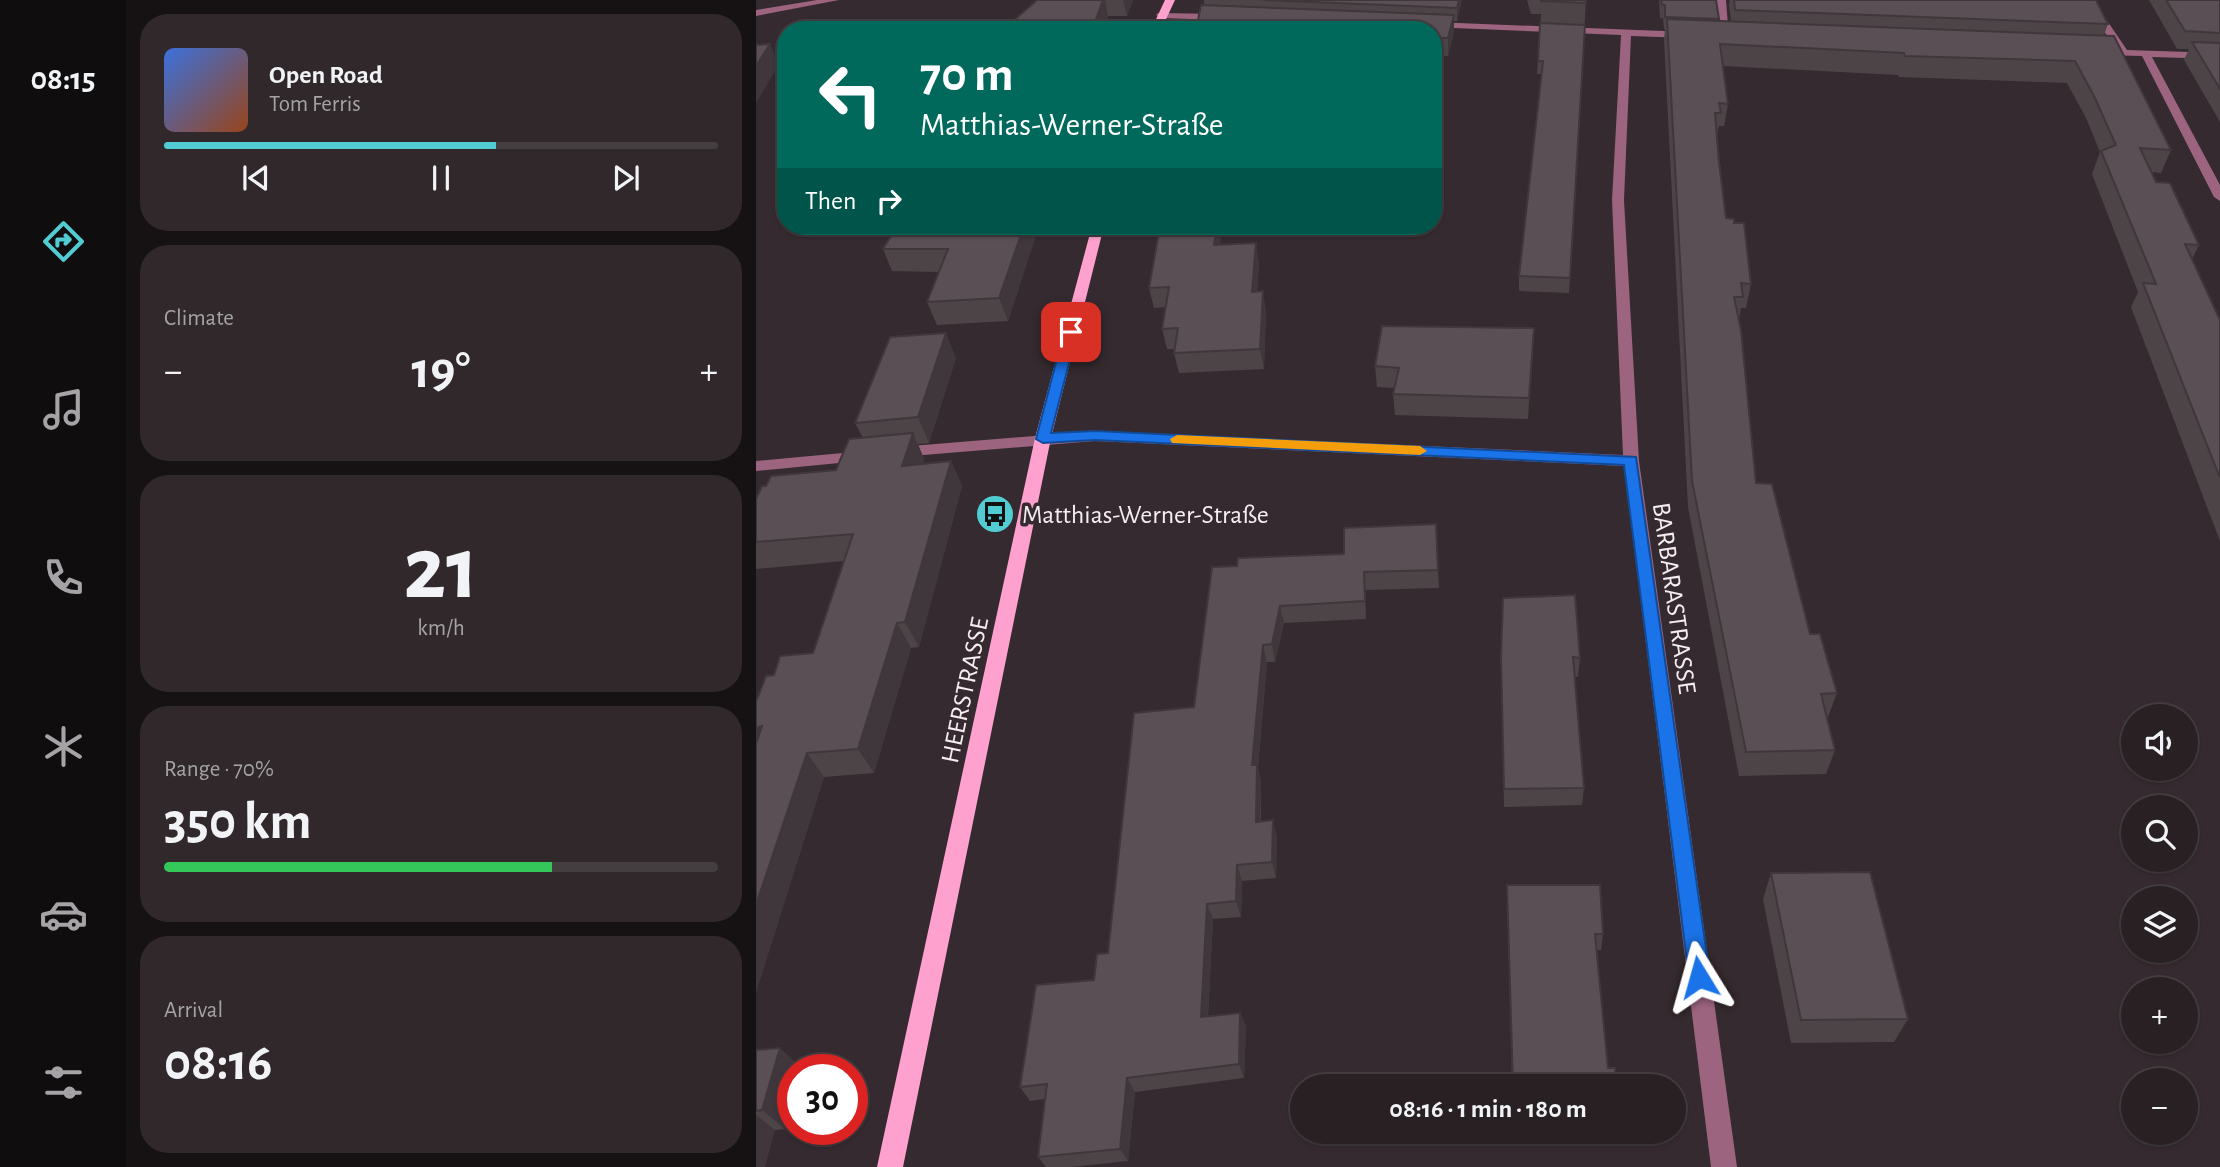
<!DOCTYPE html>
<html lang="en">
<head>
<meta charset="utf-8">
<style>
  body { margin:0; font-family:"Alegreya Sans",sans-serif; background:#30282b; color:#f1f3f6; height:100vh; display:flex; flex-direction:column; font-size:26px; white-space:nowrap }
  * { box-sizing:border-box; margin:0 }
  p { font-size:23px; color:#a5a3a6 }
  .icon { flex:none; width:38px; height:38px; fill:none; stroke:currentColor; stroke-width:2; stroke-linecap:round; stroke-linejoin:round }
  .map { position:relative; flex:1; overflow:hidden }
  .panel { display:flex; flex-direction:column; gap:14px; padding:14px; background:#161213; width:630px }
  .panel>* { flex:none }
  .banner { position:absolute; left:21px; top:21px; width:665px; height:214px; border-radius:28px; box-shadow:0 2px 5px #0004,0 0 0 2px #443e41; background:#00695c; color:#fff; overflow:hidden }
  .buttons { position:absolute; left:1365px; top:704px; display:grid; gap:14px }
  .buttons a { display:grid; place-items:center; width:77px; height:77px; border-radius:50%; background:#282023; box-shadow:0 2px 5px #0004,0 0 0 2px #443e41; font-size:35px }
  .speed { position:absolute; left:21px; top:1054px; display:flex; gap:14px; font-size:35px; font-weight:700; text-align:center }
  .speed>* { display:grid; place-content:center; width:91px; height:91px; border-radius:50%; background:#282023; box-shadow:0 2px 5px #0004,0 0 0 2px #443e41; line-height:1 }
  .speed .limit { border:10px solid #d22; background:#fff; color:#111 }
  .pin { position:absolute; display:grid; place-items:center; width:60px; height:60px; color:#fff; margin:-30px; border-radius:14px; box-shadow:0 4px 10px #0006 }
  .me { position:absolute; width:77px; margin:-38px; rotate:352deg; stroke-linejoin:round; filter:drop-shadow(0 0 5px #0008) }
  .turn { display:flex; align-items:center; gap:24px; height:147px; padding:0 28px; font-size:32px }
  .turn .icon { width:91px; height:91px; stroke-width:2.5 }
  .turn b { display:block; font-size:49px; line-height:60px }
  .then { display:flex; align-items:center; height:66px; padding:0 28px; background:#0003; gap:14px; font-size:26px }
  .big { font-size:52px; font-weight:700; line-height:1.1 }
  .panel .widget { flex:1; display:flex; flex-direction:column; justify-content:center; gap:10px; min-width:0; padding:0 24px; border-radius:28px; background:#30282b }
  .panel .dial { align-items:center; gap:0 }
  .dial b { font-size:91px; line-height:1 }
  .song { display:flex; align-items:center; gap:21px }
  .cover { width:84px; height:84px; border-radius:10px; background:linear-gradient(135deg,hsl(220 70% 55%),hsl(20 70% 35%)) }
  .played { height:7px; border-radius:4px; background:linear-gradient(90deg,#51ccd2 60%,#443e41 60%) }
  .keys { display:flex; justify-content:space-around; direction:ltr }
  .heat { display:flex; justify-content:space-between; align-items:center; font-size:38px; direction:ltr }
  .charge { height:10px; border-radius:5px; background:linear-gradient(90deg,#34c759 70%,#443e41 0) }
  .trip { position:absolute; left:534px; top:1074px; width:396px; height:70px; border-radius:35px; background:#282023; box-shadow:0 2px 5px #0004,0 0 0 2px #443e41; font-weight:700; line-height:70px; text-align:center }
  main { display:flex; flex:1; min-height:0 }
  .menu { display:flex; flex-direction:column; width:126px; justify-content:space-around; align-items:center; background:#100d0e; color:#a5a3a6 }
  .menu .icon { width:49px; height:49px }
  .menu .selected { color:#51ccd2 }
  .menu b { font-size:32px; color:#f1f3f6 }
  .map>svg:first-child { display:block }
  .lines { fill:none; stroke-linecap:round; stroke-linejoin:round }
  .minor { fill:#9c647f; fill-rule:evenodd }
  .major { fill:#fea1ce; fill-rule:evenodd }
  .wall { fill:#4d4448 }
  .shaded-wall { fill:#3f373b }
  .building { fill:#5a4f54; stroke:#3f373b; stroke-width:2 }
  .route { fill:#1a73e8; stroke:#114b97; stroke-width:2 }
  .slow { fill:#f59e0b }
  .labels { text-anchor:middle; stroke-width:7; stroke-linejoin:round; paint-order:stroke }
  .poi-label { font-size:26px; fill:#f5eef1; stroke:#352a2f; text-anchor:start }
  .street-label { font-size:26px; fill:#f5eef1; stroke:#352a2f }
</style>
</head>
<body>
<main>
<nav class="menu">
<b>08:15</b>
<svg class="icon selected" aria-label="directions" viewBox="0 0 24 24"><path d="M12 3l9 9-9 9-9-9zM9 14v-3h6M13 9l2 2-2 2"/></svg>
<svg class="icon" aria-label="music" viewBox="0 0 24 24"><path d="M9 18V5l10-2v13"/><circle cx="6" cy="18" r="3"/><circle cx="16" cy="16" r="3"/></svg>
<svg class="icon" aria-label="phone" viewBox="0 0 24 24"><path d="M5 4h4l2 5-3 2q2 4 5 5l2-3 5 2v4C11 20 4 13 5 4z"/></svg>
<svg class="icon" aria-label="climate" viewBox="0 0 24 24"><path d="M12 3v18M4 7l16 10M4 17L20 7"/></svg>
<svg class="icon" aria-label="car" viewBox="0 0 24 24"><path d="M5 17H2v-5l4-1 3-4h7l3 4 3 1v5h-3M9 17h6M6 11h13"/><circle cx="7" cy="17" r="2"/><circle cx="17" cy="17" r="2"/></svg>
<svg class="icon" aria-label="filters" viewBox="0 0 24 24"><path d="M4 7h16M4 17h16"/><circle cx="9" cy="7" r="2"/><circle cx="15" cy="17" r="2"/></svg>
</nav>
<section class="panel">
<div class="widget">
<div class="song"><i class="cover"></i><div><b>Open Road</b><p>Tom Ferris</p></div></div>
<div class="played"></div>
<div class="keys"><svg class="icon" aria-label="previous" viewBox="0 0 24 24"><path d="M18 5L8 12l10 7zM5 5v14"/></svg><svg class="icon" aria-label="pause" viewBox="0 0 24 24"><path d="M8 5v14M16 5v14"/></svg><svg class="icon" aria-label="next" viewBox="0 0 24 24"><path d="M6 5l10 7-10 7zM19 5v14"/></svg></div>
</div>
<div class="widget"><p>Climate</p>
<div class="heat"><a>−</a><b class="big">19°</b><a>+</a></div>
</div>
<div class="widget dial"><b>21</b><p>km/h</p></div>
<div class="widget"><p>Range · 70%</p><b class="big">350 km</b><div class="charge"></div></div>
<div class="widget"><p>Arrival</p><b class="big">08:16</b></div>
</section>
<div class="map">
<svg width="1464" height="1167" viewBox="0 0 1464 1167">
  <rect width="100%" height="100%" fill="#352a2f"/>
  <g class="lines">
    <path class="minor" d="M61,0H83L0,16V10Z
      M960,0H970L973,39L964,37Z
      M1327,0H1337L1371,50L1464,53V59L1396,57L1464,185V201L1458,197L1386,56L1345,55L1340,52L1345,49H1360Z
      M402,13L464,14L469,17L464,20L405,18L400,15Z
      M677,22L932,32L937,35L932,38L875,36L868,200L883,461L981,1167H955L868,466L339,441L143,457L135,452L143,447L339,431L867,455L856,200L865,35L674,27V23Z
      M108,451L114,452L116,456L114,460L0,471V461Z"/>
    <path class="major" d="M409,0H419L405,30H395Z
      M336,226H348L295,438L147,1167H121L279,438Z"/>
  </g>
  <path class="wall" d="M281,0H377L371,16H352L348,30H247Z
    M448,0H706L701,21H698V32L692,56L677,55V30L448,5Z
    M771,0H830L813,293L763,291V276L786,74H781L785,14H775Z
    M903,0H960L962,21H975L973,5L974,0H1340L1352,24L1348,35L1415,150L1405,173L1395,172L1400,182L1443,245L1436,259L1464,320V541L1375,307L1382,292L1336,174L1344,152L1330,118L1311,83L1143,77L1142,75L967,66L972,104L968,126H963L961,136L970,218L995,284L990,308H985L983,320L1000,483L1054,634L1081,693L1072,717H1070L1079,750L1070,774L983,776L932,507L908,40L909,29H908L907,18H904Z
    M1393,0H1464V122L1428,60L1433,49H1421Z
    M141,226H283L252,321L181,325L171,302L183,272L136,271L127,249Z
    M464,245L503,263L501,291L510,311L508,369L423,373L418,353L419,349H411L406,329L410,307L398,308L393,288Z
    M777,348L772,419L639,415L637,394L639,388L621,387L619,366Z
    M200,358L173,443L162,444L168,459L167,464L195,461L206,486L163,647L155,648L118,773L68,777L0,992L18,675L57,653L88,561L0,569V542L80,470L107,438L99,423Z
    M680,524L683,588L610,590V619L528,623L519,662H511L502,768L505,782V821L521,836L520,878L486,881L485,917L457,919L452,1016L484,1013L490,1027L488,1078L379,1092L372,1161L315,1167H290L282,1157L289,1099L274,1101L264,1087L338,980L352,953L438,707L481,566L588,554Z
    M745,657L824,658L822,677L818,676L828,788L826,805L748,807Z
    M1015,873L1152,1019L1138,1042L1035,1043L1007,899Z
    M751,885L847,934L845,950H841L852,1068L861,1087H756Z
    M0,1050L46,1068L29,1129L19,1130L0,1167Z
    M757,1132H864L861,1142L757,1143Z"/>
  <path class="shaded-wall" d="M347,0H349L352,16L348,30H336Z
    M367,0H377L371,16Z
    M703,0H706L701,21V8Z
    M698,15V32L692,56V38Z
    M14,44L23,65L0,103V66Z
    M268,226H283L252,321L243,298Z
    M461,226H467L461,265L458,245Z
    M500,243L503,263L500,312L496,292Z
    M507,291L510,311L508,369L504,349Z
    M778,328L777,348L772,419L773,398Z
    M190,333L200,358L173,443L162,417Z
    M157,433L168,459L158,491L146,466Z
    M195,461L206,486L163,647L149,622Z
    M608,572L610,590V619L609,601Z
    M524,606L528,623L519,662L516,644Z
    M141,623L155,648L118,773L102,749Z
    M507,645L511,662L502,768L505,782L504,838L500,822L496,765Z
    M6,726L0,746V728Z
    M51,753L68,777L0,992V905Z
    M517,820L521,836L520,878L516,862Z
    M481,865L486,881L485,917L480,901Z
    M451,904L457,919L451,1031L445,1017Z
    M484,1013L490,1027L488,1078L483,1064Z
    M24,1048L46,1068L45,1069H37V1101L29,1129L6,1110Z
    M371,1078L379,1092L372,1161L364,1149Z
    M0,1115L19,1130L9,1167H0Z"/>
  <path class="building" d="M281,0H347L336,30H247Z
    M507,0H703L701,8Z
    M785,0H830V3L785,1Z
    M905,0H960L963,19L909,17V5H906Z
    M978,0H1340L1352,24L979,10Z
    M1410,0H1464V33L1429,31Z
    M445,5L698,15L692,38H677V30H440Z
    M911,19L1358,36L1415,150L1384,148L1400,182L1414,183L1443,245L1429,244L1464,320V478L1387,283L1400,284L1345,151L1360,145L1338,96L1319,61L1149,56L1148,53L964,44L972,104L963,103L965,113H959L963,162L970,218L978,219V223H988L995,284L985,283L987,297H978L985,330L1000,483L1016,484L1054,634H1064L1081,693L1065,694L1079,750L990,752L936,481Z
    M784,23L829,25L814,278L763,276L787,61H782Z
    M1436,42L1464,43V89Z
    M14,44L0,66V45Z
    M141,226H268L243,298L171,302L192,249H127Z
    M404,226H461L458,245L500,243L496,292L507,291L504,349L418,353L422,328L406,329L413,287L393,288Z
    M626,326L778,328L773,398L637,394L643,368L619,366Z
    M190,333L162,417L99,423L134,337Z
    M157,433L146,466L195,461L149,622L141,623L102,749L51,753L0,905V744L6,726L0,728V702L10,676L18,675L24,656L57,653L97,534L0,542V499L6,486H10L15,476L80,470L93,439Z
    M680,524L682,570L608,572L609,601L524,606L516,644L507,645L496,765H501L500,822L517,820L516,862L481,865L480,901L451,904L445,1017L484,1013L483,1064L371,1078L364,1149L282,1157L291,1084L264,1087L280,985L338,980L341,954L352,953L378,713L438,707L456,567L481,566L482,558L588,554V528Z
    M819,595L824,658L817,657L828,788L748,789L745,657L747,598Z
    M1114,872L1152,1019L1045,1020L1015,873Z
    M751,885H844L847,934H839L852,1068H859L861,1087H757Z
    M24,1048L6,1110L0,1111V1050Z"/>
  <path class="route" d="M315,328L321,332L295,433L339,431L880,457L954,977L951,984L943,987L936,984L933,977L868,465L339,440L287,443L280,439L308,332Z"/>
  <path class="slow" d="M421,435L664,446L671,451L664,455L416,443L414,439Z"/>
  <defs>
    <symbol id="bus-disc" viewBox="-11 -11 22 22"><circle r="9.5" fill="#51ccd2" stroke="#352a2f"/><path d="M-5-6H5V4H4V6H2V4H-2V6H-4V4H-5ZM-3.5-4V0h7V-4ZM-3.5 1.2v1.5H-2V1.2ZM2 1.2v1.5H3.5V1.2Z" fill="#111"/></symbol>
  </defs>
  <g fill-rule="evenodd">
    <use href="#bus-disc" x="217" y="492" width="44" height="44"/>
  </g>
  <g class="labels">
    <g class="poi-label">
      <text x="266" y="523">Matthias-Werner-Straße</text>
    </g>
    <g class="street-label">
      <text transform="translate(919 598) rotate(82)" y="9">BARBARASTRASSE</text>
      <text transform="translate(208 690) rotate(-78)" y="9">HEERSTRASSE</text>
    </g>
  </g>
</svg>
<div class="buttons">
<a><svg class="icon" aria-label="sound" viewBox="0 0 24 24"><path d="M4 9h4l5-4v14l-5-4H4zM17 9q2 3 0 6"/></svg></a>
<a><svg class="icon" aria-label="search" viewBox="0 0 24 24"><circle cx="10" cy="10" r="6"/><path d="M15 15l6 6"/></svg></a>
<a><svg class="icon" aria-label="layers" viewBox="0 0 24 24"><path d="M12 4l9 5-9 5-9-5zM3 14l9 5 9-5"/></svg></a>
<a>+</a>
<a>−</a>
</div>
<div class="speed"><div class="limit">30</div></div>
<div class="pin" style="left:315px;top:332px;background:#d93025"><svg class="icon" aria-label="arrive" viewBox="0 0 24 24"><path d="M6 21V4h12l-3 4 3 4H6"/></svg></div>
<svg class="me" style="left:943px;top:977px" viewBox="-20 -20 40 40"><path d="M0-17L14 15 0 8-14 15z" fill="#1a73e8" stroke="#fff" stroke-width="4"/></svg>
<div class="trip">08:16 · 1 min · 180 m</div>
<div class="banner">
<div class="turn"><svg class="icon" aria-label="left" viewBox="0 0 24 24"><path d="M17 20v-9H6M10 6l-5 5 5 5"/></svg><div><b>70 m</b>Matthias-Werner-Straße</div></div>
<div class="then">Then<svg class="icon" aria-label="right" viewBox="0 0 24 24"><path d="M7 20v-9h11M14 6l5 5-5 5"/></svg></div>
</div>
</div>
</main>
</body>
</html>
